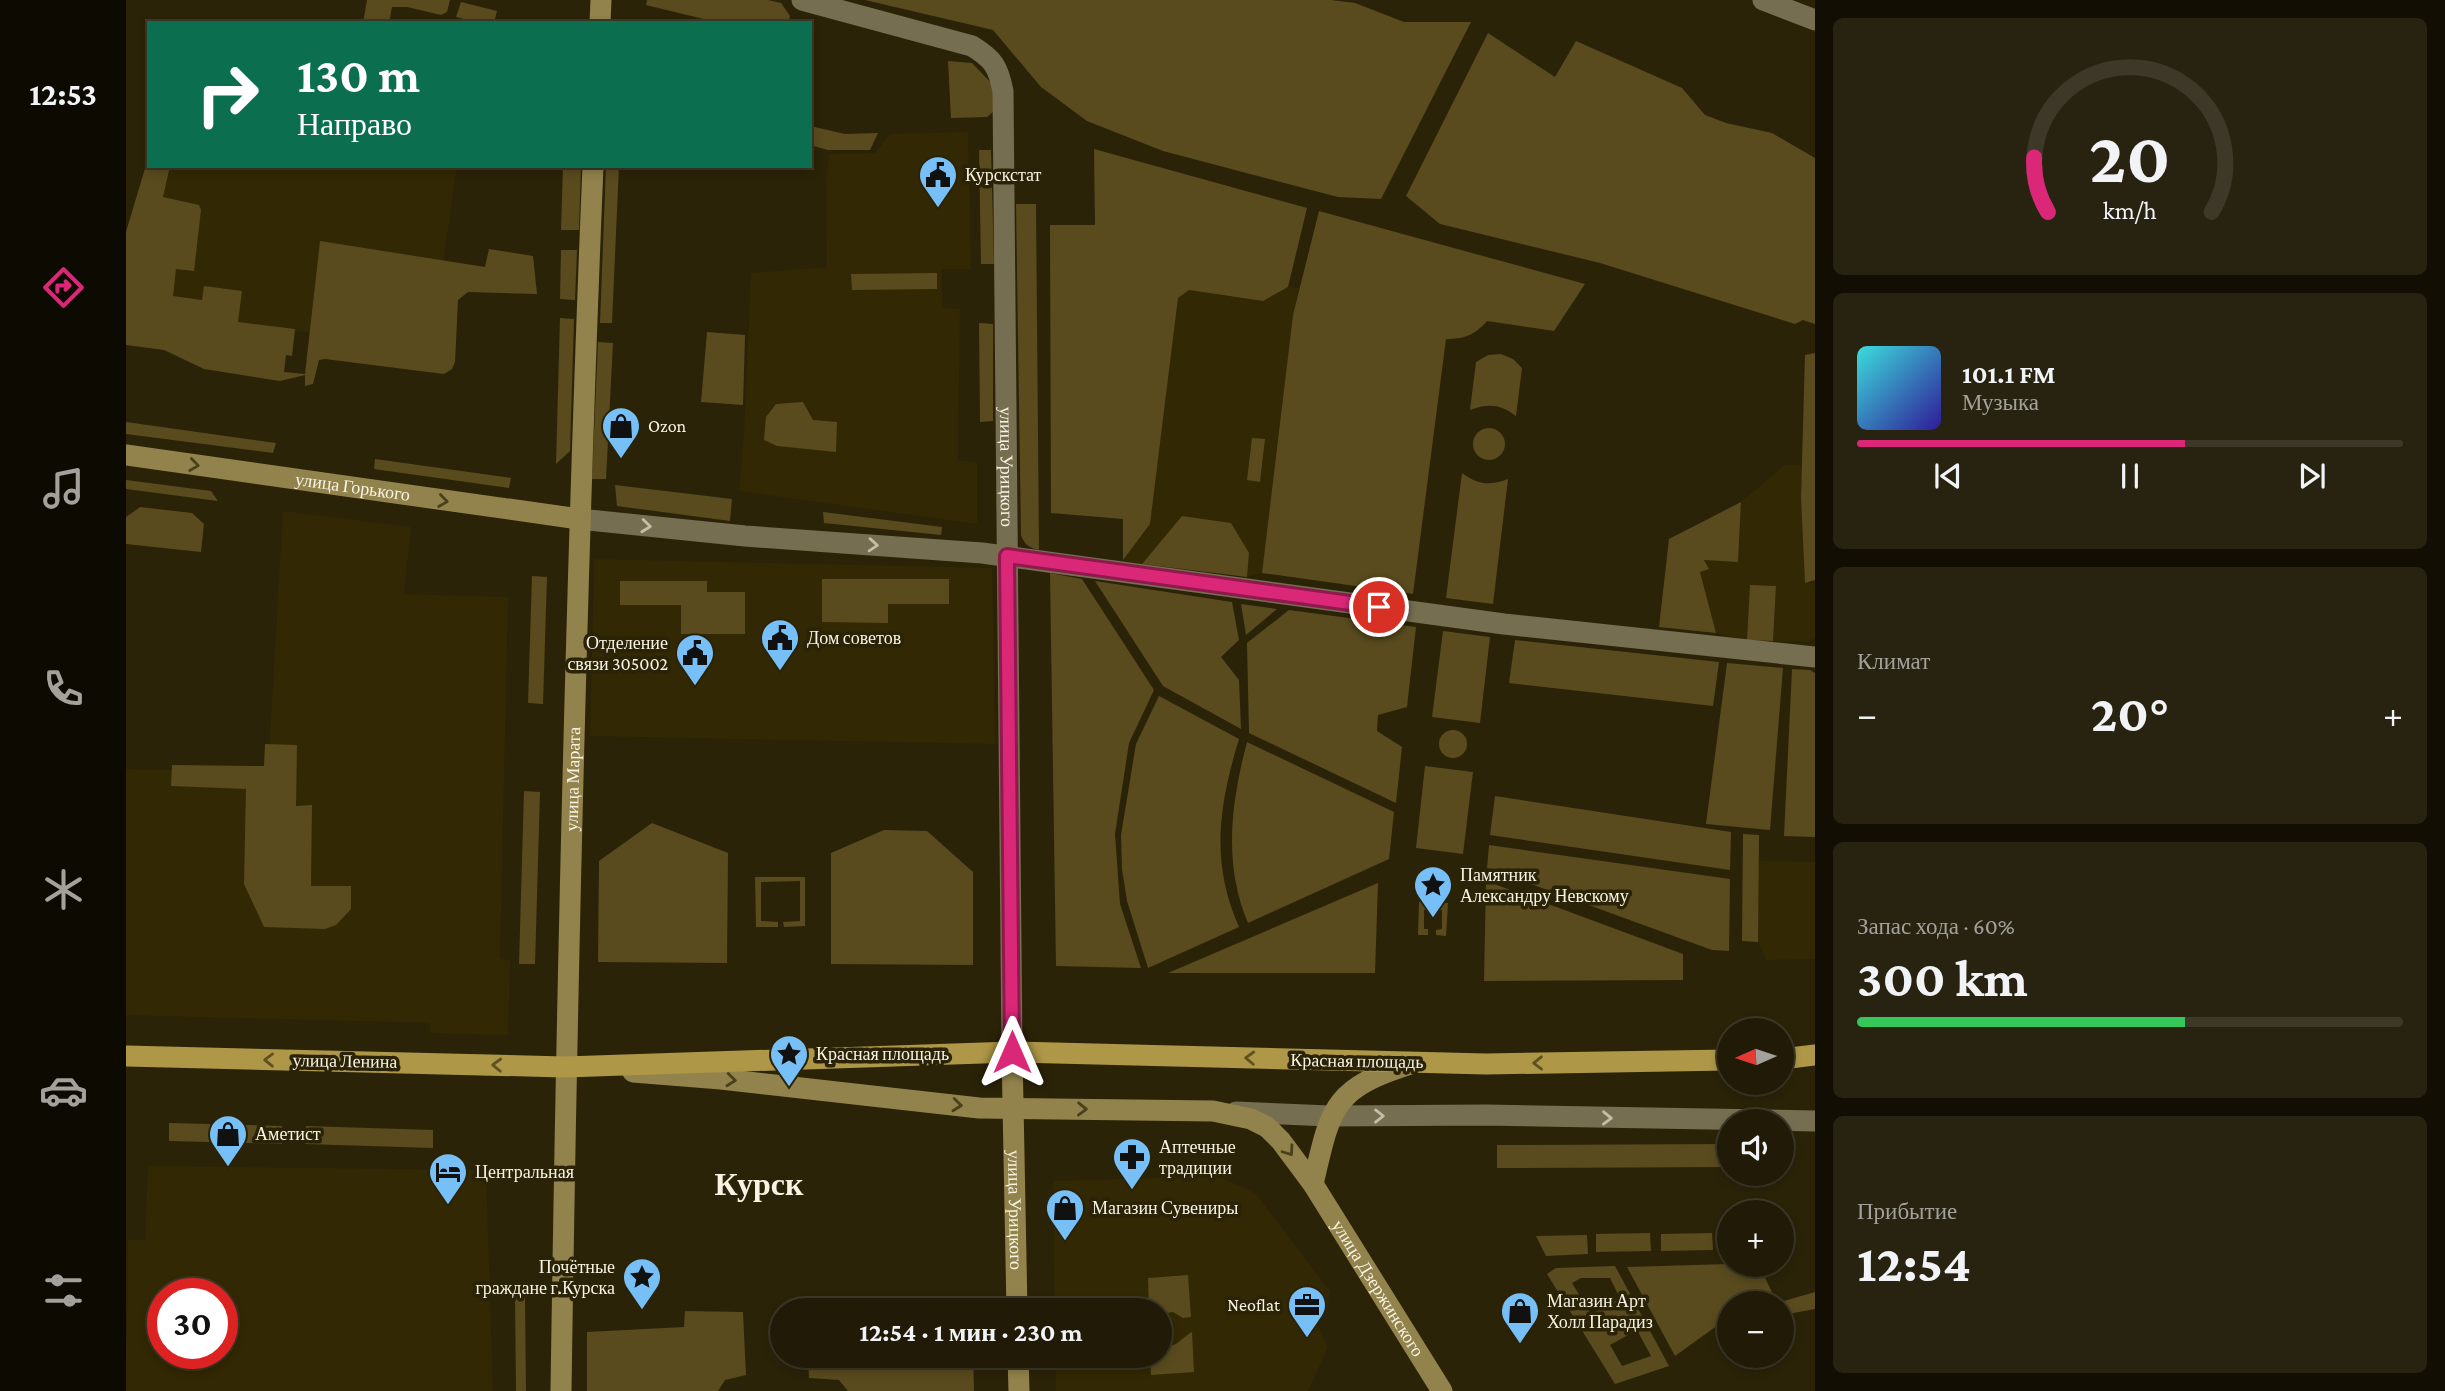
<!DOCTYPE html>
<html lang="ru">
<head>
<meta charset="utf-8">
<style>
  body { margin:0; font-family:"Crimson Pro",serif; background:#282310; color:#f1f3f6; height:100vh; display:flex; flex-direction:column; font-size:26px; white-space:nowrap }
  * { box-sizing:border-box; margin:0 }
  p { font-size:23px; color:#a2a19b }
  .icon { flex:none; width:38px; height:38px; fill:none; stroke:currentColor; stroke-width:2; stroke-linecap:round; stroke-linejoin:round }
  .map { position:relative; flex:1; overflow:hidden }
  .panel { display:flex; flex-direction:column; gap:18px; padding:18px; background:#120e03; width:630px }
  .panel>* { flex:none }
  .hud { position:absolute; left:21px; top:21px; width:665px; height:147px; border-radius:0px; box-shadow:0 4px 10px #0003,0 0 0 2px #3d3828; background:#0b6e4f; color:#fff; overflow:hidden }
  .needle { width:46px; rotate:267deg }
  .buttons { position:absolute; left:1591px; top:1018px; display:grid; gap:14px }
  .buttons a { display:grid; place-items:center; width:77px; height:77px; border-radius:50%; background:#201a06; box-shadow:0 4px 10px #0003,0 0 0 2px #3d3828; font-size:35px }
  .speed { position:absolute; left:21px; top:1278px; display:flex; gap:14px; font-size:35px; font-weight:700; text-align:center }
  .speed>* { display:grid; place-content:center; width:91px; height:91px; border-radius:50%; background:#201a06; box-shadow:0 4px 10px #0003,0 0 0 2px #3d3828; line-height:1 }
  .speed .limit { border:10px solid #d22; background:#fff; color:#111 }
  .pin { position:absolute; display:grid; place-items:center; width:60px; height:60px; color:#fff; margin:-30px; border:4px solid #fff; border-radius:50%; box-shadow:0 2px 7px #0007 }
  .me { position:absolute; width:77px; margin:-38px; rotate:0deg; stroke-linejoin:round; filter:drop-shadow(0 0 5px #0008) }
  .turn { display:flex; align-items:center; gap:24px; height:147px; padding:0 35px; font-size:32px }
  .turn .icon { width:91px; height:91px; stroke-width:2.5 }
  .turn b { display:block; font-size:49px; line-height:60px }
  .big { font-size:52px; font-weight:700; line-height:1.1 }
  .panel .widget { flex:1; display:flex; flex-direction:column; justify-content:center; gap:10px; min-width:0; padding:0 24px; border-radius:10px; background:#282310 }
  .panel .dial { align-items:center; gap:0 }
  .dial svg { height:182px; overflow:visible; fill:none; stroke:#3d3828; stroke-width:7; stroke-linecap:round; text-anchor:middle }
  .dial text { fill:#f1f3f6; stroke:none }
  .song { display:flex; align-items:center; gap:21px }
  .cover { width:84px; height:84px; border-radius:10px; background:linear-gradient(135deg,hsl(180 70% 55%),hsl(250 70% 35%)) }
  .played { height:7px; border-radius:4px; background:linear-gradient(90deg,#db2777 60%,#3d3828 60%) }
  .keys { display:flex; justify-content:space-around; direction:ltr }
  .heat { display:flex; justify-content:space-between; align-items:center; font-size:38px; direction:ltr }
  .charge { height:10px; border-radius:5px; background:linear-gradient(90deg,#34c759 60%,#3d3828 0) }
  .trip { position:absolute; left:644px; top:1298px; width:402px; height:70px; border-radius:35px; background:#201a06; box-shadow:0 4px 10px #0003,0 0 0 2px #3d3828; font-weight:700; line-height:70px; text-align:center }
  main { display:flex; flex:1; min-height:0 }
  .tab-bar { display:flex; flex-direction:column; width:126px; justify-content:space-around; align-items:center; background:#0d0a02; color:#a2a19b }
  .tab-bar .icon { width:49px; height:49px }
  .tab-bar .on { color:#db2777 }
  .tab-bar b { font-size:32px; color:#f1f3f6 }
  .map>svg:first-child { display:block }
  .built { fill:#322803; fill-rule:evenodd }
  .green { fill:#594b1e; fill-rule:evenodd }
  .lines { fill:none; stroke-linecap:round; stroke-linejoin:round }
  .street { stroke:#766e51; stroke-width:21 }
  .secondary { stroke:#92834c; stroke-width:21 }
  .primary { stroke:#ae9747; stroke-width:21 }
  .oneway { stroke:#4a401c }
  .oneway2 { stroke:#c4bea9 }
  .oneway3 { stroke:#5f5121 }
  .route-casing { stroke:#8e194d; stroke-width:18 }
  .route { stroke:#db2777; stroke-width:12 }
  .labels { text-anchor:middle; stroke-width:7; stroke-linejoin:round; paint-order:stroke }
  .poi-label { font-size:18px; fill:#f8f3e3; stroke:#2b2308; text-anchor:start }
  .street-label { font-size:18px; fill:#f8f3e3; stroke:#2b2308 }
  .town-label { font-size:32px; font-weight:bold; fill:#f8f3e3; stroke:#2b2308 }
</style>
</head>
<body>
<main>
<nav class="tab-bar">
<b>12:53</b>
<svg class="icon on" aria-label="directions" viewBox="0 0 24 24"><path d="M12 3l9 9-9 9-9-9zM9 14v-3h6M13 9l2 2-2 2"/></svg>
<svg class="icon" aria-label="music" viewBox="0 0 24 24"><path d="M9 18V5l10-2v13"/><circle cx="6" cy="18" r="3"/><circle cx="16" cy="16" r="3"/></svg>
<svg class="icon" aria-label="phone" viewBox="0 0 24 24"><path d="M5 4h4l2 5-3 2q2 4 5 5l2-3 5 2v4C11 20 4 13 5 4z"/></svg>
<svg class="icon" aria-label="climate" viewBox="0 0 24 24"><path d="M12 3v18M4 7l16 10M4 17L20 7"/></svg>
<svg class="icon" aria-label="car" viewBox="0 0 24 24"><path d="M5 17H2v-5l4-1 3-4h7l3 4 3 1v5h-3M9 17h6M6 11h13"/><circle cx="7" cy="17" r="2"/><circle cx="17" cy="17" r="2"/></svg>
<svg class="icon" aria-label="filters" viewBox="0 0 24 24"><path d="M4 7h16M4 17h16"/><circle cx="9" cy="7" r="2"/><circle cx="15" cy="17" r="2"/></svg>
</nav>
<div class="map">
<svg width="1689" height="1391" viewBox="0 0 1689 1391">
  <rect width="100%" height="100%" fill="#2b2308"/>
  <path class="built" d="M842,132L845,269H815L817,308L834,309L832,460L851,463V524L613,491L618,433L625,273L701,267L700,180L703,154L749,153L764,134Z
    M23,155V166H331L317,264L188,333L104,325L0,293V232Z
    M1162,287L1173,288L1167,315L1136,573L1121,577L1123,552L1056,516L1016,564L997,560L1024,524L1052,298L1063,290L1136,301Z
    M1659,465H1676L1675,498L1679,582L1686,583L1689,580V637L1684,642L1647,641L1650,586L1625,585L1621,640L1590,633L1574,572L1577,560L1612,561L1615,502Z
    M157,511L285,527L278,594L382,597L374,959L384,960L382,1035L304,1033V1023L0,1015V769L142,771Z
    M468,559L866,568L869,744L464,736Z
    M1617,834L1633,835V861L1689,862V959L1640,960L1632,942L1616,941Z
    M22,1166L360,1170L367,1391H0L2,1240H19ZM37,1293H96V1353H37Z
    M1092,1176L1129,1193L1204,1291L1201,1310L1189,1321L1202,1347L1182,1391H930L929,1356H1034V1311H929L927,1181Z"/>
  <path class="green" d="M241,0H324L321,12L315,15L281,7H266L263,23H237Z
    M521,0H642L655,3L664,16L662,23H594L520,5Z
    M739,0H1205L1229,3L1278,22H1345L1255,199L1212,197L1037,151L961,121L915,87L867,30Z
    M335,2L371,11L368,23H354L330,17Z
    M1362,33L1429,77L1450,41L1556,88L1579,115L1600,123L1646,133L1689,158V324L1677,320L1669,324L1474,263L1314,224L1280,196Z
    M822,61L846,63L868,86V111L861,117L825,118Z
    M684,126L719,134L752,133L744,150H702L684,145Z
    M968,149L1181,208L1162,287L1137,301L1063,290L1052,298L1024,524L997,560V519L925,513L924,225H969Z
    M853,150H865L868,264H855Z
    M23,155V166H44L37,197L73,205L75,210L68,271L50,269L47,296L76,300L78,286L116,291L112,322L169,329L166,356L160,355L158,372L179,374L194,241L359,267L363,249L407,256L411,294L342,292L332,300L329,362L326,369L318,374L199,359L193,360L187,384L179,386V375L154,381L78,369L38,350L0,345V232Z
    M437,166H455L453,230H435Z
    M480,166H493L486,323H474Z
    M890,204H910L913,550C903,548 898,544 895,535Z
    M1193,211L1459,284L1428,331L1361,321C1349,335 1338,339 1320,339L1287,594L1136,573L1167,315Z
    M435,250H451L449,300L434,299Z
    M811,273V289L726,290L725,274Z
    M434,318L448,319L444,451L430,464Z
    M853,323L867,324V421L854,422Z
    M581,332L619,335L617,405L575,402Z
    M472,342L487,343L480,479H466Z
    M1689,353V580L1679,583L1675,498L1679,355Z
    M1375,354L1387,359L1396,368L1390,416C1375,404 1362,403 1344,410L1350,362L1362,355Z
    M677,402L687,420L711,422L710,452L651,446L638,440L640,417L650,404Z
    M0,422L150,443L147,453L0,434Z
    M1347 444a16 16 0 1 1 32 0a16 16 0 1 1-32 0Z
    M1126,438L1139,439L1134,482L1121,480Z
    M249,459L385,478L383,488L248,469Z
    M1336,473C1352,485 1364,486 1382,479L1367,604L1320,598Z
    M0,480L85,491L92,501L0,489Z
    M489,485L606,499L604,521L491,506Z
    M1615,502L1612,562L1578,560L1583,569L1574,572L1590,633L1533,627L1543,539Z
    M14,507L66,513L78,524L75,552L0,544V517Z
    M697,512L816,527L815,535L698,523Z
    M1056,516L1105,523L1123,553L1121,577L1016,564Z
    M924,573L956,579L1028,690L1003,743L989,834L994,904L1015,968L930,966Z
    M406,576L421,577L417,704L402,703Z
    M696,579H823V604H762V623L696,622Z
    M494,581H581V592H619V634H555V605H494Z
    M969,581L1106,602L1113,640L1095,657L1113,680L1115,729L1037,686Z
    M1624,585L1650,586L1647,641L1621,640Z
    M1115,604L1151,609L1120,635Z
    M1163,610L1290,627L1281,707L1252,715L1251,731L1276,747L1270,803L1123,733L1121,643Z
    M1317,631L1364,637L1354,723L1306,717Z
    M1389,640L1593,662L1587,706L1383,683Z
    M1601,663L1657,668L1644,830L1580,824Z
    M1666,669L1684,670L1689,673V837L1658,836Z
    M1033,696L1113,739C1093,805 1084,862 1113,927L1022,968L1001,901L996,869L995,835L1010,744Z
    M1313 744a14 14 0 1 1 28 0a14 14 0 1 1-28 0Z
    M1121,742L1268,812L1263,859L1122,923C1097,864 1105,803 1121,742Z
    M139,744L171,745L170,806L186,805L185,886H225V909L210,925L199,929L138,927L118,884L120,789L45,786L46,765L138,766Z
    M1299,766L1347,772L1337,854L1290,848Z
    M398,791L414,792L409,964H393Z
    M1369,796L1605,832L1604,870L1364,835Z
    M526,823L602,853L601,963L472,962L473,861Z
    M758,830L801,831L847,872V965L705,964V853Z
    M1617,834L1633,835L1632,942L1616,941Z
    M1363,845L1604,879L1603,951L1586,950L1361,868Z
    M629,877H679V926L658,927L657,922L674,921V881L635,882V921L652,922V927H630Z
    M1360,881L1557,954V980L1358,981Z
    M1252,883L1249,973H1042Z
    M1293,902L1322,903L1320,936L1310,935V930L1316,929V910H1298V929H1302V935H1292Z
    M43,1123L156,1126V1144L43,1141Z
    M180,1126L307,1130V1148L179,1144Z
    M1603,1144V1167L1371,1168V1145Z
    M1524,1233L1525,1251L1470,1252V1234Z
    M1586,1233L1587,1250L1535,1251V1234Z
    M1461,1235L1462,1254L1420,1256L1410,1236Z
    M1603,1264L1633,1265L1651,1303L1689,1292V1309L1656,1315V1304H1603V1317L1549,1356L1501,1267Z
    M1489,1266L1543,1366L1489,1384L1421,1274L1430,1268ZM1455,1278H1484L1494,1298L1465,1314L1446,1283ZM1511,1330L1525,1356L1496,1366L1484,1345Z
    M1062,1275L1065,1317L1057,1318L1047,1312L1034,1314V1311H1023L1022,1278Z
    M389,1296H399L400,1391H390Z
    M559,1311L617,1312L620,1375L599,1380L592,1391H461V1332L558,1327Z
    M1066,1332L1068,1372L1025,1375L1024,1356H1034V1344C1050,1351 1054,1338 1066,1332Z
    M682,1356H847L848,1391H722L713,1380L683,1378Z"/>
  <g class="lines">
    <g class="street">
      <path id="s1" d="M676,0L846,46C867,59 872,66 877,91L886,1052"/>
      <path d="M1637,0L1689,20"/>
      <path d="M453,519L619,536L856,553L1378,624L1689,657"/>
      <path d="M1110,1112L1204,1116L1361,1115L1689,1121"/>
    </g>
    <g class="secondary">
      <path d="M474,23L475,0"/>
      <path id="s2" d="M0,455L453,519"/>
      <path id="s3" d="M886,1052L891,1311"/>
      <path id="s4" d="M507,1072L595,1079L853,1108L1087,1111L1125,1119L1141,1127L1155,1141L1187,1184L1316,1391"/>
      <path d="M1187,1184C1205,1107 1206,1088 1288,1063"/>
      <path d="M892,1356L893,1391"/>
      <path id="s5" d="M435,1391C441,983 450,574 467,166"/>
    </g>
    <path class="primary" d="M0,1056L439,1067L886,1052L1360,1064L1603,1060
      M1656,1059L1689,1055"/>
  </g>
  <defs><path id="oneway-chevron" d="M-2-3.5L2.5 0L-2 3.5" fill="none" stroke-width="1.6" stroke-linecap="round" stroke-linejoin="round" transform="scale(1.75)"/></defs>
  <g class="oneway">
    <use href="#oneway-chevron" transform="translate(68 465) rotate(8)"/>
    <use href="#oneway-chevron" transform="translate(317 501) rotate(8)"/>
    <use href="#oneway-chevron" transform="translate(605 1080) rotate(6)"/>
    <use href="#oneway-chevron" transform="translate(831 1105) rotate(6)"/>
    <use href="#oneway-chevron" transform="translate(956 1109) rotate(1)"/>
    <use href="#oneway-chevron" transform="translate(1163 1151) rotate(54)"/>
  </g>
  <g class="oneway2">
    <use href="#oneway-chevron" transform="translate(520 526) rotate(6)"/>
    <use href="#oneway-chevron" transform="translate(747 545) rotate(4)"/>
    <use href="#oneway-chevron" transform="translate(1253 1116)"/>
    <use href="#oneway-chevron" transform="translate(1481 1118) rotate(1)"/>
  </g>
  <g class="oneway3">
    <use href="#oneway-chevron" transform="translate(1124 1058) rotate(-178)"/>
    <use href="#oneway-chevron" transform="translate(143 1060) rotate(-179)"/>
    <use href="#oneway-chevron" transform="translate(1412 1063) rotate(179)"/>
    <use href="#oneway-chevron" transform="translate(371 1065) rotate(-178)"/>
  </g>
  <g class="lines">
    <defs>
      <path id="route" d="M886,1052L881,556L1253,607"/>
    </defs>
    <use href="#route" class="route-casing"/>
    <use href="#route" class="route"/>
  </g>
  <defs>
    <symbol id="civic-pin" viewBox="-11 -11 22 30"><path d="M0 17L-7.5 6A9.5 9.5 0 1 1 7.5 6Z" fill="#77c0f7" stroke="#2b2308"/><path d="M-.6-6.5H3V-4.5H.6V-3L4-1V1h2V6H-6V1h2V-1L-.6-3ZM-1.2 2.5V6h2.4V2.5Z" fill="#111"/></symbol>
    <symbol id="shop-pin" viewBox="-11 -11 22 30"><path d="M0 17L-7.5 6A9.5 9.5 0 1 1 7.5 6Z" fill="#77c0f7" stroke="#2b2308"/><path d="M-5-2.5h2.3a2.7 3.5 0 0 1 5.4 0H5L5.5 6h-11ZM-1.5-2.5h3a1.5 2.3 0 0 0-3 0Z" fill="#111"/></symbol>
    <symbol id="sight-pin" viewBox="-11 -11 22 30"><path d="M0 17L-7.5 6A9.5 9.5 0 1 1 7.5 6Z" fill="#77c0f7" stroke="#2b2308"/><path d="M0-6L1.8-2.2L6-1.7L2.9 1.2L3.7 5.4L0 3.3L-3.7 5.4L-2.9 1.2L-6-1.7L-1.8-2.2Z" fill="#111"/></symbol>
    <symbol id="pharmacy-pin" viewBox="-11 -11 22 30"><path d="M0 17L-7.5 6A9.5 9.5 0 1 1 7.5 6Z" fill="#77c0f7" stroke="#2b2308"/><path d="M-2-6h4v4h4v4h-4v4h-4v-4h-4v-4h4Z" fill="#111"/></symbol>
    <symbol id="hotel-pin" viewBox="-11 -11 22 30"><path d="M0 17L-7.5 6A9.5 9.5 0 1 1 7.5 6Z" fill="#77c0f7" stroke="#2b2308"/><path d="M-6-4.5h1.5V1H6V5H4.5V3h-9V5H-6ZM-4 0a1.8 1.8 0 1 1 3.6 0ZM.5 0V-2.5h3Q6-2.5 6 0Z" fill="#111"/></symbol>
    <symbol id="office-pin" viewBox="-11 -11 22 30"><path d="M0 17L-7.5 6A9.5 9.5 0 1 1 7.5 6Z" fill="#77c0f7" stroke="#2b2308"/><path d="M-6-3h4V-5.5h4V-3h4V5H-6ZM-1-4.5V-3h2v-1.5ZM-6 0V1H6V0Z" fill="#111"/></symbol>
  </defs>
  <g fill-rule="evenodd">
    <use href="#civic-pin" x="790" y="153" width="44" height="60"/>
    <use href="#shop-pin" x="473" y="404" width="44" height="60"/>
    <use href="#civic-pin" x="632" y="616" width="44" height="60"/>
    <use href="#civic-pin" x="547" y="631" width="44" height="60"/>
    <use href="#sight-pin" x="1285" y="863" width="44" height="60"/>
    <use href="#sight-pin" x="641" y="1032" width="44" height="60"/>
    <use href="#shop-pin" x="80" y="1112" width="44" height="60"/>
    <use href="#pharmacy-pin" x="984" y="1135" width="44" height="60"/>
    <use href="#hotel-pin" x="300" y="1150" width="44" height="60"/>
    <use href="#shop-pin" x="917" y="1186" width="44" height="60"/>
    <use href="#sight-pin" x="494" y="1255" width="44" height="60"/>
    <use href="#office-pin" x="1159" y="1283" width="44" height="60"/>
    <use href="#shop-pin" x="1372" y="1289" width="44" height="60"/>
  </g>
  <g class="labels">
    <g class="poi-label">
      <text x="839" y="181">Курскстат</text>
      <text x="522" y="432">Ozon</text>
      <text x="681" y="644">Дом советов</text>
      <text x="542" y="649" text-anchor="end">Отделение<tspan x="542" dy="21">связи 305002</tspan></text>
      <text x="1334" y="881">Памятник<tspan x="1334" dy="21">Александру Невскому</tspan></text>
      <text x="690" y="1060">Красная площадь</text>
      <text x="129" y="1140">Аметист</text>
      <text x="1033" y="1153">Аптечные<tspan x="1033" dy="21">традиции</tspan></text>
      <text x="349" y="1178">Центральная</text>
      <text x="966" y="1214">Магазин Сувениры</text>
      <text x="489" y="1273" text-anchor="end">Почётные<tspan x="489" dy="21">граждане г.Курска</tspan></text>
      <text x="1421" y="1307">Магазин Арт<tspan x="1421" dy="21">Холл Парадиз</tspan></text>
      <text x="1154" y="1311" text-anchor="end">Neoflat</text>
    </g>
    <g class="street-label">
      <text dy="6" stroke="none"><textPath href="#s1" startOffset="609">улица Урицкого</textPath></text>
      <text dy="6" stroke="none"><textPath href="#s2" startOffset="229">улица Горького</textPath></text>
      <text dy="6" stroke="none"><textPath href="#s5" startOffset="612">улица Марата</textPath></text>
      <text transform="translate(219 1061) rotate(1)" y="6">улица Ленина</text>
      <text transform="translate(1231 1061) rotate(1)" y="6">Красная площадь</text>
      <text dy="6" stroke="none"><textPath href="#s3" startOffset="158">улица Урицкого</textPath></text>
      <text dy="6" stroke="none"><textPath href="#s4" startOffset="835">улица Дзержинского</textPath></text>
    </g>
    <g class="town-label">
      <text x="633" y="1195">Курск</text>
    </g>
  </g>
</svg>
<div class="buttons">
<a><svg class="needle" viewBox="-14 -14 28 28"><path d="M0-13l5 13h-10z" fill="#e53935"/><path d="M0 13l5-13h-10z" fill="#a2a19b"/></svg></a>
<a><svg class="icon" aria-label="sound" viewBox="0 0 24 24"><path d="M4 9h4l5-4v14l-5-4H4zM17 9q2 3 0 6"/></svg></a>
<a>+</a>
<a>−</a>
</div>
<div class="speed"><div class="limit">30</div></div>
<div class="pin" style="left:1253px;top:607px;background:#d93025"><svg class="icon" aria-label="arrive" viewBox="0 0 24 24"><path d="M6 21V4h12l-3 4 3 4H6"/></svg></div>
<svg class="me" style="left:886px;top:1052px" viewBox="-20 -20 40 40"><path d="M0-17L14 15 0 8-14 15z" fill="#db2777" stroke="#fff" stroke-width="4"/></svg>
<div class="trip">12:54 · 1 мин · 230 m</div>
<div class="hud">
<div class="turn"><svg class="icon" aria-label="right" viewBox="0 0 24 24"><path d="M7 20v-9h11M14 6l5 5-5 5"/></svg><div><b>130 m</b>Направо</div></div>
</div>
</div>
<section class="panel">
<div class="widget dial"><svg viewBox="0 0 100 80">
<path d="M14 69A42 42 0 1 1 86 69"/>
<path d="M14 69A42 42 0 0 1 8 45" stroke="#db2777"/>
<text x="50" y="56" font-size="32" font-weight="700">20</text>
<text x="50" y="72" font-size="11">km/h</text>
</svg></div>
<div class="widget">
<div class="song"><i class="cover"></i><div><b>101.1 FM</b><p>Музыка</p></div></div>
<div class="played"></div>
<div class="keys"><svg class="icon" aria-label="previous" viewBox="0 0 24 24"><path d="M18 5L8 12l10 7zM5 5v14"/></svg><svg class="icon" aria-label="pause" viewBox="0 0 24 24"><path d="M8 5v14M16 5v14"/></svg><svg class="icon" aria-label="next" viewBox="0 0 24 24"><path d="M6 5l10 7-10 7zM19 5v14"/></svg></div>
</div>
<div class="widget"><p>Климат</p>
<div class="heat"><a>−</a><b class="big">20°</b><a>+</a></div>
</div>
<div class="widget"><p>Запас хода · 60%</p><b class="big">300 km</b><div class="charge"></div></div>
<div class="widget"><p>Прибытие</p><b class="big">12:54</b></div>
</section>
</main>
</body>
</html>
